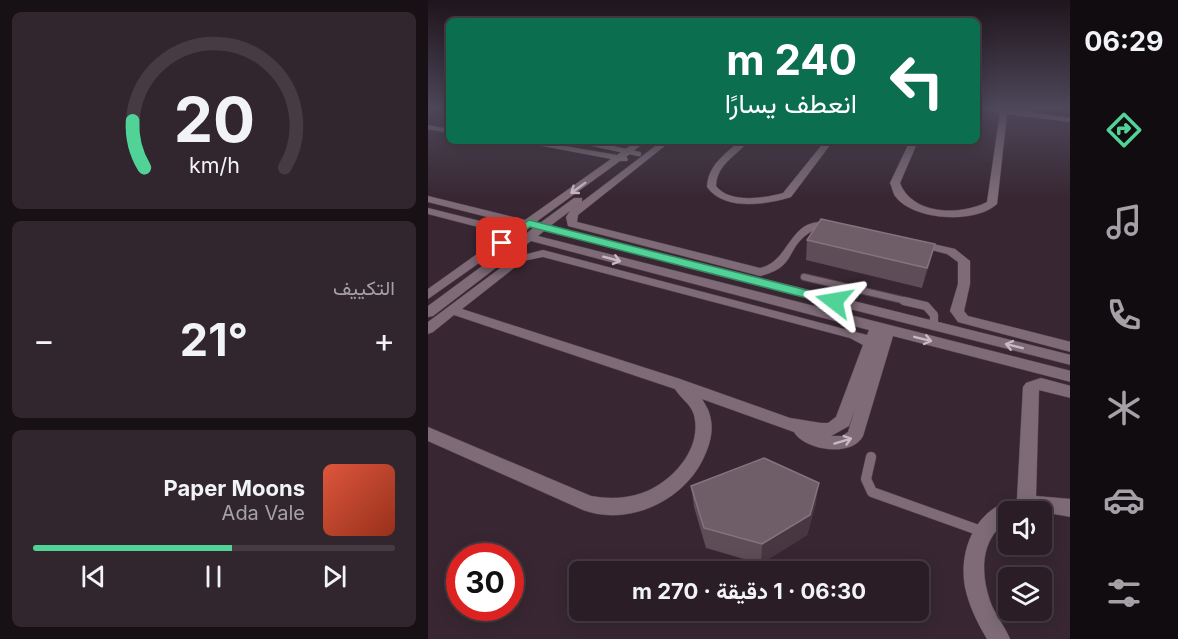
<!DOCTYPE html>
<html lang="ar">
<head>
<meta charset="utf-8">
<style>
  body { margin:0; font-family:Inter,Vazirmatn,sans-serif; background:#32262e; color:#f1f3f6; direction:rtl; height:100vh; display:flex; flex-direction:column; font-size:22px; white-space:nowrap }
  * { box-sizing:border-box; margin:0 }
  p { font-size:20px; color:#a5a2a7 }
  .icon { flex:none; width:33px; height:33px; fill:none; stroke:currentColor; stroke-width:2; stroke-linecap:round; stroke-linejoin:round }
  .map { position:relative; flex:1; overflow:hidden; direction:ltr }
  .panel { display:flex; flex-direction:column; gap:12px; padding:12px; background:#171015; width:428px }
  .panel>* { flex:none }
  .banner { position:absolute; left:18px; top:18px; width:534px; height:126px; border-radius:9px; box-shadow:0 3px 15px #0003,0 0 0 2px #463b43; direction:rtl; background:#0b6e4f; color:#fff; overflow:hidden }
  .buttons { position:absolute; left:570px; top:501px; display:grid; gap:12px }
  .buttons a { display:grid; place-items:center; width:54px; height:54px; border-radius:9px; background:#2a1d26; box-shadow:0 3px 15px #0003,0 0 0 2px #463b43; font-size:30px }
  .speed { position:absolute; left:18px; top:543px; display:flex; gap:12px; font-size:30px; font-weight:700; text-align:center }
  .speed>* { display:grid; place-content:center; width:78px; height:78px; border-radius:50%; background:#2a1d26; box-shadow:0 3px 15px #0003,0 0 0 2px #463b43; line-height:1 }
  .speed .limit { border:9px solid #d22; background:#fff; color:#111 }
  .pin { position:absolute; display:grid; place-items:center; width:51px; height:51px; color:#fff; margin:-26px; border-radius:12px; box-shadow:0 3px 9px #0006 }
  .me { position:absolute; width:66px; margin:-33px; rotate:284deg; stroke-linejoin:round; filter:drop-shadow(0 0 4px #0008) }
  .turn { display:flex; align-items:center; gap:21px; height:126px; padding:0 24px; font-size:27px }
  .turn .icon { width:78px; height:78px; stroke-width:2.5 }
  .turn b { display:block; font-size:42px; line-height:51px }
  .big { font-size:45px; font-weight:700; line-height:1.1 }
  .panel .tile { flex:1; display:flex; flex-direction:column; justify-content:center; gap:9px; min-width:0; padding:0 21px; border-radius:9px; background:#32262e }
  .panel .dial { align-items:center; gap:0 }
  .dial svg { height:156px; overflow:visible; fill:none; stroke:#463b43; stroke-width:7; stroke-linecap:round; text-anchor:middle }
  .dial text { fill:#f1f3f6; stroke:none }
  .song { display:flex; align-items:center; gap:18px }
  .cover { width:72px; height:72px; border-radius:9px; background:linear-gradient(135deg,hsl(10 70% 55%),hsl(10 70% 35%)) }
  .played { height:6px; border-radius:3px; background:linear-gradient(90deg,#51d398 55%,#463b43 55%) }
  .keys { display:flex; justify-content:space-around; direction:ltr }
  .heat { display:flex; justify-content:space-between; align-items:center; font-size:33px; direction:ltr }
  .trip { position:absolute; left:141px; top:561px; width:360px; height:60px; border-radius:9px; background:#2a1d26; box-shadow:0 3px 15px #0003,0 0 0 2px #463b43; font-weight:700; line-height:60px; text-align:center; direction:rtl }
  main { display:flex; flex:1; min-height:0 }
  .menu { display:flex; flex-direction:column; width:108px; justify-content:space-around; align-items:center; background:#110c0f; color:#a5a2a7 }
  .menu .icon { width:42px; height:42px }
  .menu .on { color:#51d398 }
  .menu b { font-size:27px; color:#f1f3f6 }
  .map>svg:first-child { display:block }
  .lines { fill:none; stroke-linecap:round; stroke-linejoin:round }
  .service-far3-casing { stroke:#54464f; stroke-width:5 }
  .service-far2-casing { stroke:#54464f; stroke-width:8 }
  .service-far1-casing { stroke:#54464f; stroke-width:9 }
  .service-casing { stroke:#54464f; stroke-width:11 }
  .minor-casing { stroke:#54464f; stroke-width:1 }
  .service-far3 { stroke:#7e6b77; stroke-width:4.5 }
  .service-far2 { stroke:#7e6b77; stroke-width:6 }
  .service-far1 { stroke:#7e6b77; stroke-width:8 }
  .service { stroke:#7e6b77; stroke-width:10 }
  .minor { fill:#7e6b77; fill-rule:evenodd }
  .wall { fill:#5e4c57 }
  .shaded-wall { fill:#483641 }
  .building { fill:#6f5e68; stroke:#84747e; stroke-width:1.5 }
  .oneway { stroke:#c8bac3 }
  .route { fill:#51d398; stroke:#358963; stroke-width:1.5 }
</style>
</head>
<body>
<main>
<nav class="menu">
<b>06:29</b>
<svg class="icon on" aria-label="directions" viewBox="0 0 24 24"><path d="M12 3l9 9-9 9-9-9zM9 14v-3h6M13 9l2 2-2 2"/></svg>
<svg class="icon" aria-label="music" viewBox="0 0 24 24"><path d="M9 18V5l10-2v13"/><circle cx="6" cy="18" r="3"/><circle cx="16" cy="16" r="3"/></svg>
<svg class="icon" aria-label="phone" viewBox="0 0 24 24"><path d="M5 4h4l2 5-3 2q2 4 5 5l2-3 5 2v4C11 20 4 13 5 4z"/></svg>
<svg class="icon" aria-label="climate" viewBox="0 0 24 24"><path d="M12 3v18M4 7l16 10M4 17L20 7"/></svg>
<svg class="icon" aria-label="car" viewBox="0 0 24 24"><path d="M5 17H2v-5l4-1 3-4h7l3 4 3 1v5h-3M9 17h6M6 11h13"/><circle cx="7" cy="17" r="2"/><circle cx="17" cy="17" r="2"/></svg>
<svg class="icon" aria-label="filters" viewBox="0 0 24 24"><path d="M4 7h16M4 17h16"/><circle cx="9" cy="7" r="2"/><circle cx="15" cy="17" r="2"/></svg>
</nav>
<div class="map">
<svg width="643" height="639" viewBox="0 0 643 639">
  <rect width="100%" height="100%" fill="#382732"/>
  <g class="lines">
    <defs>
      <path id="service-far3" d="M152,141L211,154
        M193,141L210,144"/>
      <path id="service-far2" d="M376,277L483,302"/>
      <path id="service-far1" d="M476,301L498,306L506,315V326"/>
      <path id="service" d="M443,457L438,479L444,492L553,531"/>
      <path id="minor" d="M550,108H571L643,118V122L579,114L569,204C548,224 485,221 467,196C465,193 464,187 462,183L482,141H490L472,183C484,215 532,216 559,202L572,113Z
        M0,125L21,129V133L0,129Z
        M88,141H107L189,155L209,141H218L198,157L200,159L199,161H192L108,222L112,223L146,198H154V202L122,226L162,236V240L158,241L116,231L110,236L643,371V382L465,336L435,436C424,458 376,450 366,432L274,399C277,404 281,410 282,416C286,430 282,444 276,457C257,500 201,527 155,510L0,441V427L163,496C180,499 197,499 214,493C243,483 275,449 266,415C263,404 253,399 247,389L26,315L5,332L0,334V322L87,257L115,250L439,335L441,330L103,241L5,316L0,317V306L92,238L88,237L0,299V289L77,234L0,214V208L84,229L91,225L0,202V196L97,220L183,159ZM101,227L105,228L99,233L95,232ZM115,257L422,338L435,345L408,417L400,423H393L362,418L252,379L34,309L95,261ZM427,409L420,432L414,436H403L421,426Z
        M234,141H243L150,215L149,222L332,268C361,262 361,221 394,222C401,222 407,222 412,226C404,233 391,226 381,233C357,249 369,267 332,276L140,226L138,217L142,211Z
        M312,141H321C308,156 289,164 288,186C302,204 337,198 355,193L397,141H405L363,197C337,205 296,211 279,187C280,165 297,154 312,141Z
        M488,240L527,249L542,261V284L536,311L540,316L643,342V352L530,322L522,311L530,284V262L519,254L484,245V241Z
        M260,260L643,355V365L256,267L254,264L256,261Z
        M613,378L643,386V398L611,390L608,496L643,499V517L614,512H580V521C551,539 552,576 564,606C569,617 577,627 582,639H559C549,622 541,606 537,587C530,549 549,506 589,499L595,387L598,383Z"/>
    </defs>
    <use href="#service-far3" class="service-far3-casing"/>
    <use href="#service-far2" class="service-far2-casing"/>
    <use href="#service-far1" class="service-far1-casing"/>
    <use href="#service" class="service-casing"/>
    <use href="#minor" class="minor-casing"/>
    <use href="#service-far3" class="service-far3"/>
    <use href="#service-far2" class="service-far2"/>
    <use href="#service-far1" class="service-far1"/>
    <use href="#service" class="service"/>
    <use href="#minor" class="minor"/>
  </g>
  <path class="wall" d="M379,240L507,244L494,288L378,260Z
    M263,486L388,503L379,535L333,564L278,548L266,507Z"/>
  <path class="shaded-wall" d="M507,244L502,264L494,288L499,268Z
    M391,483L388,503L379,535L333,564L334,544Z"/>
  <path class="building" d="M393,219L507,244L499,268L379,240Z
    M336,458L391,483L382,515L334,544L276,528L263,486Z"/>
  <defs><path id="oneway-shaft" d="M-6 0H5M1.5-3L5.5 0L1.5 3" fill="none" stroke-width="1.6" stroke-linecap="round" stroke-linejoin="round" transform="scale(1.5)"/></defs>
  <g class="oneway">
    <use href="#oneway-shaft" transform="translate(150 188) rotate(144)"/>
    <use href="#oneway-shaft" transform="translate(184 259) rotate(15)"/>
    <use href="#oneway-shaft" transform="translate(495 339) rotate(14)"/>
    <use href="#oneway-shaft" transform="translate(586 346) rotate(-166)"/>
    <use href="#oneway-shaft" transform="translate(415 441) rotate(-17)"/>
  </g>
  <linearGradient id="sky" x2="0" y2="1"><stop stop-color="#1f151c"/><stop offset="0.55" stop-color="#4d475a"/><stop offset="1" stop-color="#4d475a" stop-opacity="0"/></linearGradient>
  <rect width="643" height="197" fill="url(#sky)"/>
  <path class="route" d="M101,220L406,297L413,301L406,305L102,227L78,245H70V240Z"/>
</svg>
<div class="buttons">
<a><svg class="icon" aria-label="sound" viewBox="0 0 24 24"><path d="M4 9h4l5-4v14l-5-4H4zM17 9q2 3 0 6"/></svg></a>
<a><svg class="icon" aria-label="layers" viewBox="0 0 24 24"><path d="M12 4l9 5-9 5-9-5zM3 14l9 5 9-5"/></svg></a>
</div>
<div class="speed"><div class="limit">30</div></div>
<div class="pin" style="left:74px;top:243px;background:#d93025"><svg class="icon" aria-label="arrive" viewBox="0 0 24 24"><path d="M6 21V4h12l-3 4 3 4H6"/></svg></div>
<svg class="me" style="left:406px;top:301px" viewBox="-20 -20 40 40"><path d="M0-17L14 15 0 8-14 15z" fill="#51d398" stroke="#fff" stroke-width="4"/></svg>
<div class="trip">06:30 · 1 دقيقة · 270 m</div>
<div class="banner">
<div class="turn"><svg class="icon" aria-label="left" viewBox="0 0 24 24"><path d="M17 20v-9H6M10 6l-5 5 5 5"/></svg><div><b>240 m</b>انعطف يسارًا</div></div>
</div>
</div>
<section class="panel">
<div class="tile dial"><svg viewBox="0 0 100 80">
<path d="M14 69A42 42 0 1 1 86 69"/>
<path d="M14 69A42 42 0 0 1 8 45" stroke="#51d398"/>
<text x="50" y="56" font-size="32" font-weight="700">20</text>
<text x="50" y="72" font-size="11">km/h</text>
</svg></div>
<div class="tile"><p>التكييف</p>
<div class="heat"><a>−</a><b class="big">21°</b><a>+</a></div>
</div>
<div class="tile">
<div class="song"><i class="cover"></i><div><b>Paper Moons</b><p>Ada Vale</p></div></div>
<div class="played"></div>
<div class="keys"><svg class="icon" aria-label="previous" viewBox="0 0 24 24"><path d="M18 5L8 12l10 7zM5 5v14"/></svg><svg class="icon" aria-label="pause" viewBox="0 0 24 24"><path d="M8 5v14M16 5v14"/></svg><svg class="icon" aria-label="next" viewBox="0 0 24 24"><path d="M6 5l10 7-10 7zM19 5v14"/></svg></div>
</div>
</section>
</main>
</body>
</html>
